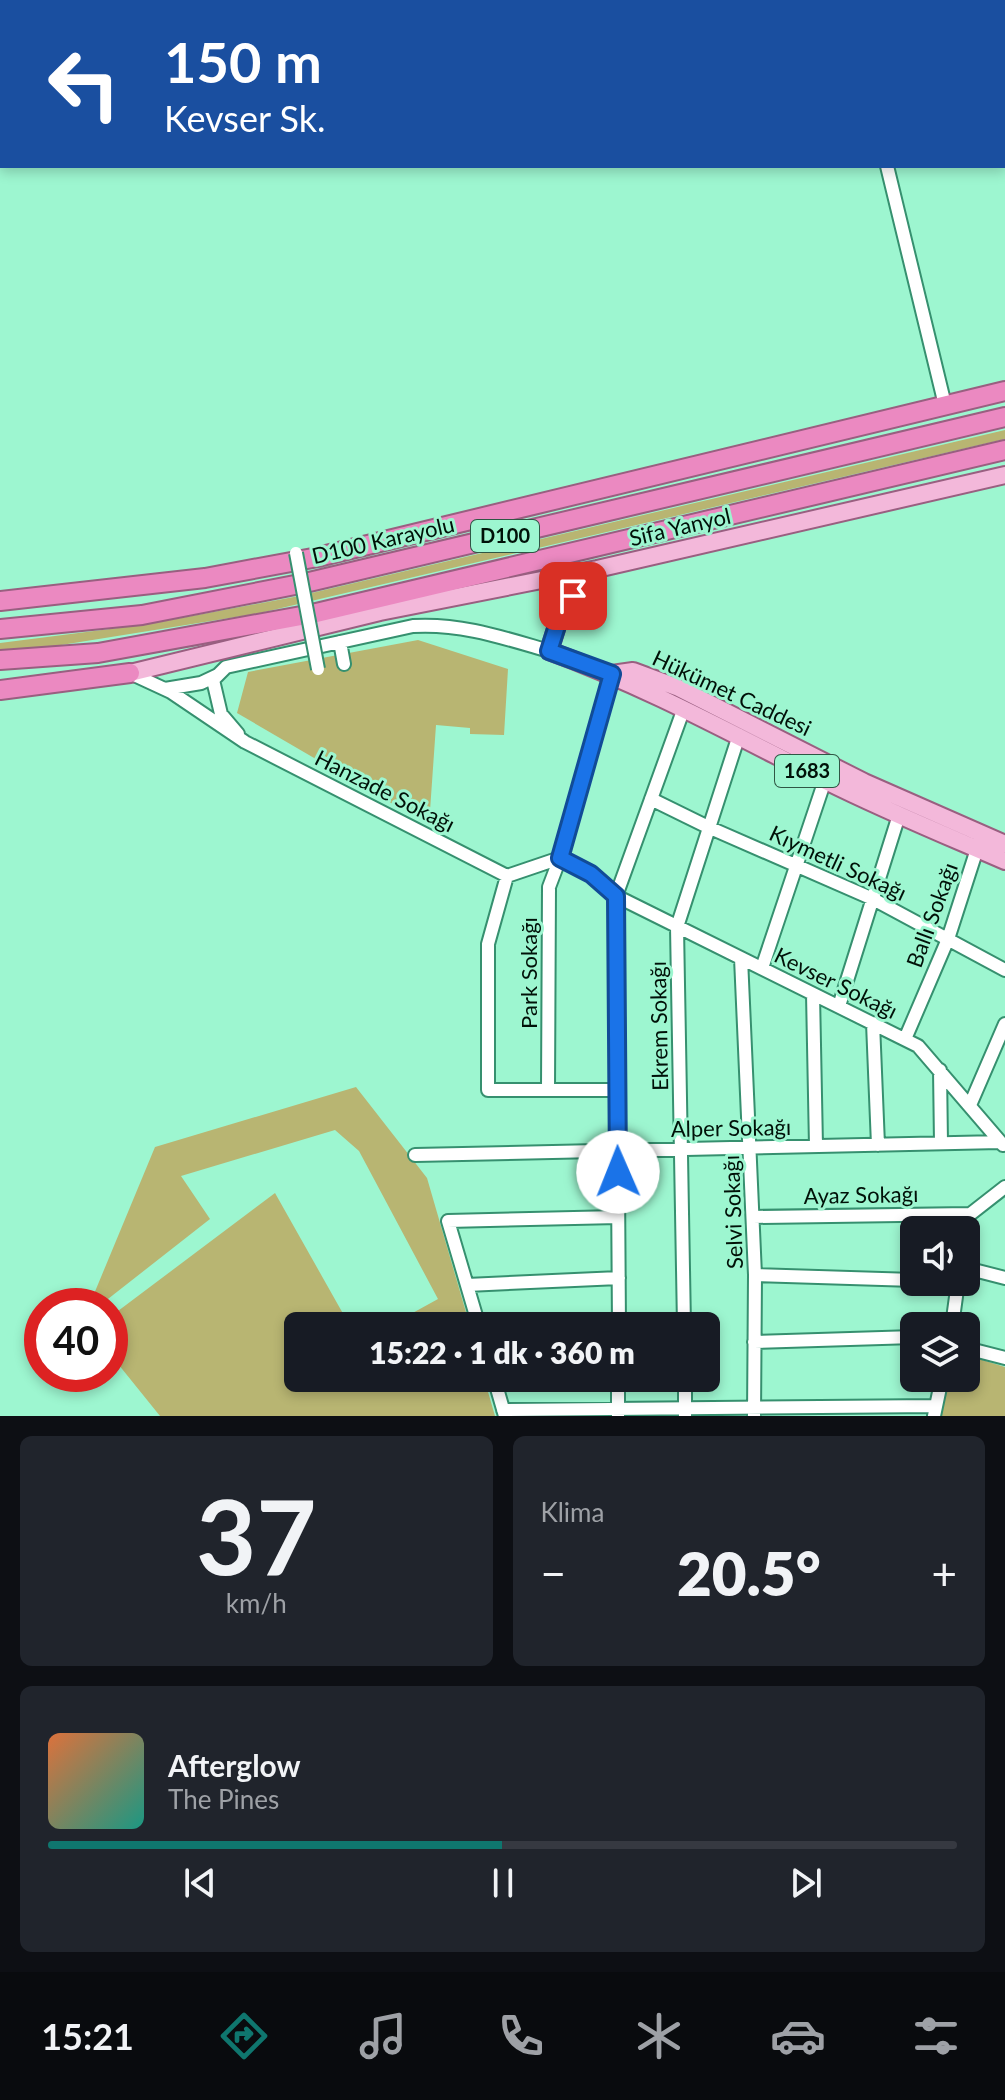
<!DOCTYPE html>
<html lang="tr">
<head>
<meta charset="utf-8">
<style>
  body { margin:0; font-family:Lato,sans-serif; background:#20242c; color:#f1f3f6; height:100vh; display:flex; flex-direction:column; font-size:30px; white-space:nowrap }
  * { box-sizing:border-box; margin:0 }
  p { font-size:26px; color:#9ea1a6 }
  .icon { flex:none; width:44px; height:44px; fill:none; stroke:currentColor; stroke-width:2; stroke-linecap:round; stroke-linejoin:round }
  .map { position:relative; height:1416px; overflow:hidden }
  .drawer { display:flex; flex-direction:column; gap:20px; padding:20px; background:#0d0f14; flex:1 }
  .drawer>* { flex:none }
  .guide { position:absolute; left:0px; top:0px; width:1006px; height:168px; box-shadow:0 4px 12px #0003; background:#1a4fa0; color:#fff; overflow:hidden }
  .fabs { position:absolute; left:900px; top:1216px; display:grid; gap:16px }
  .fabs a { display:grid; place-items:center; width:80px; height:80px; border-radius:12px; background:#171b24; box-shadow:0 4px 12px #0003; font-size:40px }
  .speed { position:absolute; left:24px; top:1288px; display:flex; gap:16px; font-size:40px; font-weight:700; text-align:center }
  .speed>* { display:grid; place-content:center; width:104px; height:104px; border-radius:50%; background:#171b24; box-shadow:0 4px 12px #0003; line-height:1 }
  .speed .limit { border:12px solid #d22; background:#fff; color:#111 }
  .pin { position:absolute; display:grid; place-items:center; width:68px; height:68px; color:#fff; margin:-34px; border-radius:16px; box-shadow:0 4px 12px #0006 }
  .me { position:absolute; width:88px; margin:-44px; rotate:359deg; stroke-linejoin:round; filter:drop-shadow(0 0 6px #0008) }
  .turn { display:flex; align-items:center; gap:28px; height:168px; padding:0 32px; font-size:36px }
  .turn .icon { width:104px; height:104px; stroke-width:2.5 }
  .turn b { display:block; font-size:56px; line-height:68px }
  .big { font-size:60px; font-weight:800; line-height:1.1 }
  .drawer .card { flex:1; display:flex; flex-direction:column; justify-content:center; gap:12px; min-width:0; padding:0 28px; border-radius:12px; background:#20242c }
  .drawer .dial { align-items:center; gap:0 }
  .dial b { font-size:104px; line-height:1 }
  .song { display:flex; align-items:center; gap:24px }
  .cover { width:96px; height:96px; border-radius:12px; background:linear-gradient(135deg,hsl(20 70% 55%),hsl(170 70% 35%)) }
  .played { height:8px; border-radius:4px; background:linear-gradient(90deg,#0f766e 50%,#363941 50%) }
  .keys { display:flex; justify-content:space-around; direction:ltr }
  .heat { display:flex; justify-content:space-between; align-items:center; font-size:44px; direction:ltr }
  .drawer .tiles { flex:1; display:grid; gap:20px; grid-template-columns:1fr 1fr }
  .card:last-child { grid-column:span 2 }
  .trip { position:absolute; left:284px; top:1312px; width:436px; height:80px; border-radius:12px; background:#171b24; box-shadow:0 4px 12px #0003; font-weight:800; line-height:80px; text-align:center }
  .dock { display:flex; height:128px; justify-content:space-around; align-items:center; background:#090b0e; color:#9ea1a6 }
  .dock .icon { width:56px; height:56px }
  .dock .selected { color:#0f766e }
  .dock b { font-size:36px; color:#f1f3f6 }
  .map>svg:first-child { display:block }
  .green { fill:#b8b572 }
  .lines { fill:none; stroke-linecap:round; stroke-linejoin:round }
  .minor-casing { stroke:#36906f; stroke-width:16 }
  .major-casing { stroke:#995f80; stroke-width:20 }
  .highway-casing { stroke:#995f80; stroke-width:22 }
  .minor { stroke:#fff; stroke-width:12 }
  .major { stroke:#f3b8da; stroke-width:16 }
  .highway { stroke:#eb89c1; stroke-width:18 }
  .minor-bridge-casing { stroke:#36906f; stroke-width:16; stroke-linecap:butt }
  .minor-bridge { stroke:#fff; stroke-width:12 }
  .route-casing { stroke:#114b97; stroke-width:20 }
  .route { stroke:#1a73e8; stroke-width:14 }
  .labels { text-anchor:middle; stroke-width:6; stroke-linejoin:round; paint-order:stroke }
  .shield { fill:#9df6d0; stroke:#2f5644; stroke-width:2 }
  .shield-label { font-size:20px; font-weight:bold; fill:#001108 }
  .street-label { font-size:22px; fill:#001108; stroke:#9df6d0 }
</style>
</head>
<body>
<div class="map">
<svg width="1005" height="1416" viewBox="0 0 1005 1416">
  <rect width="100%" height="100%" fill="#9df6d0"/>
  <path class="green" d="M1005,430V439L260,613L55,646L0,652V643L149,624L299,596Z
    M418,640L508,669L504,735L470,734V728L436,725L429,825L237,713L248,672Z
    M356,1087L427,1178L470,1326H389L438,1299L359,1151L335,1130L181,1176L210,1219L99,1306H89L155,1147Z
    M275,1193L350,1326H298V1378H484L495,1416H160L110,1354V1317Z
    M966,1355L1005,1367V1416H939L948,1378H966Z"/>
  <g class="lines">
    <defs>
      <path id="minor" d="M846,0V2
        M17,2V0
        M0,52L2,46
        M887,166L945,405
        M340,642L344,664
        M130,673L171,692L245,742L507,876
        M165,689L201,683L218,675
        M238,734L221,714L213,680L226,667L413,626C461,623 504,638 549,651
        M651,799L708,827L873,899L1005,970
        M560,858L591,874L616,896L918,1046L1003,1145
        M507,876L488,944V1090H617
        M507,876L560,858
        M741,958L755,1275L754,1416
        M762,968L825,780
        M813,994L816,1146
        M839,1006L899,815
        M873,1023L878,1145
        M905,1039L948,939L977,849
        M940,1070L941,1143
        M548,1090L549,887L560,858L612,674
        M970,1105L1005,1024
        M415,1155L1000,1142
        M753,1217L970,1214
        M963,1230L964,1219L1005,1187
        M966,1268L1005,1278
        M755,1275L914,1280
        M467,1285L619,1278
        M479,1326L448,1221L618,1217
        M619,1326L616,896L684,708
        M684,1326L677,927L739,735
        M952,1326L958,1282
        M754,1342L914,1337
        M966,1348L1005,1358
        M494,1378L505,1416
        M685,1378V1415
        M503,1410L936,1406
        M618,1416V1378
        M934,1416L942,1378"/>
      <path id="major" d="M597,569L562,610L549,651C645,686 734,735 826,781C884,810 945,835 1005,861
        M130,673L380,612L597,569L1005,475
        M612,674L633,671L679,688L864,782L1005,844"/>
      <path id="highway" d="M0,601L205,578L318,557L1005,391
        M0,629L142,615L305,583L1005,417
        M0,660L98,653L312,614L1005,450
        M0,690L130,673"/>
    </defs>
    <use href="#minor" class="minor-casing"/>
    <use href="#major" class="major-casing"/>
    <use href="#highway" class="highway-casing"/>
    <use href="#minor" class="minor"/>
    <use href="#major" class="major"/>
    <use href="#highway" class="highway"/>
    <defs>
      <path id="minor-bridge" d="M296,553L318,669"/>
    </defs>
    <use href="#minor-bridge" class="minor-bridge-casing"/>
    <use href="#minor-bridge" class="minor-bridge"/>
  </g>
  <g class="lines">
    <defs>
      <path id="route" d="M573,596L562,610L549,651L612,674L560,858L591,874L616,896L618,1172"/>
    </defs>
    <use href="#route" class="route-casing"/>
    <use href="#route" class="route"/>
  </g>
  <g class="labels">
    <g class="shield">
      <rect x="471" y="520" width="68" height="32" rx="6"/>
      <rect x="775" y="755" width="64" height="32" rx="6"/>
    </g>
    <g class="shield-label">
      <text x="505" y="543">D100</text>
      <text x="807" y="778">1683</text>
    </g>
    <g class="street-label">
      <text transform="translate(680 527) rotate(-13)" y="8">Sifa Yanyol</text>
      <text transform="translate(383 540) rotate(-13)" y="8">D100 Karayolu</text>
      <text transform="translate(732 693) rotate(25)" y="8">Hükümet Caddesi</text>
      <text transform="translate(385 791) rotate(27)" y="8">Hanzade Sokağı</text>
      <text transform="translate(838 863) rotate(25)" y="8">Kıymetli Sokağı</text>
      <text transform="translate(932 915) rotate(-70)" y="8">Ballı Sokağı</text>
      <text transform="translate(529 973) rotate(-90)" y="8">Park Sokağı</text>
      <text transform="translate(836 983) rotate(26)" y="8">Kevser Sokağı</text>
      <text transform="translate(659 1026) rotate(-91)" y="8">Ekrem Sokağı</text>
      <text transform="translate(731 1128) rotate(-1)" y="8">Alper Sokağı</text>
      <text transform="translate(861 1195) rotate(-1)" y="8">Ayaz Sokağı</text>
      <text transform="translate(733 1212) rotate(-92)" y="8">Selvi Sokağı</text>
    </g>
  </g>
</svg>
<div class="fabs">
<a><svg class="icon" aria-label="sound" viewBox="0 0 24 24"><path d="M4 9h4l5-4v14l-5-4H4zM17 9q2 3 0 6"/></svg></a>
<a><svg class="icon" aria-label="layers" viewBox="0 0 24 24"><path d="M12 4l9 5-9 5-9-5zM3 14l9 5 9-5"/></svg></a>
</div>
<div class="speed"><div class="limit">40</div></div>
<div class="pin" style="left:573px;top:596px;background:#d93025"><svg class="icon" aria-label="arrive" viewBox="0 0 24 24"><path d="M6 21V4h12l-3 4 3 4H6"/></svg></div>
<svg class="me" style="left:618px;top:1172px" viewBox="-20 -20 40 40"><circle r="19" fill="#fff"/><path d="M0-13L10 11 0 6-10 11z" fill="#1a73e8"/></svg>
<div class="trip">15:22 · 1 dk · 360 m</div>
<div class="guide">
<div class="turn"><svg class="icon" aria-label="left" viewBox="0 0 24 24"><path d="M17 20v-9H6M10 6l-5 5 5 5"/></svg><div><b>150 m</b>Kevser Sk.</div></div>
</div>
</div>
<section class="drawer">
<div class="tiles">
<div class="card dial"><b>37</b><p>km/h</p></div>
<div class="card"><p>Klima</p>
<div class="heat"><a>−</a><b class="big">20.5°</b><a>+</a></div>
</div>
<div class="card">
<div class="song"><i class="cover"></i><div><b>Afterglow</b><p>The Pines</p></div></div>
<div class="played"></div>
<div class="keys"><svg class="icon" aria-label="previous" viewBox="0 0 24 24"><path d="M18 5L8 12l10 7zM5 5v14"/></svg><svg class="icon" aria-label="pause" viewBox="0 0 24 24"><path d="M8 5v14M16 5v14"/></svg><svg class="icon" aria-label="next" viewBox="0 0 24 24"><path d="M6 5l10 7-10 7zM19 5v14"/></svg></div>
</div>
</div>
</section>
<nav class="dock">
<b>15:21</b>
<svg class="icon selected" aria-label="directions" viewBox="0 0 24 24"><path d="M12 3l9 9-9 9-9-9zM9 14v-3h6M13 9l2 2-2 2"/></svg>
<svg class="icon" aria-label="music" viewBox="0 0 24 24"><path d="M9 18V5l10-2v13"/><circle cx="6" cy="18" r="3"/><circle cx="16" cy="16" r="3"/></svg>
<svg class="icon" aria-label="phone" viewBox="0 0 24 24"><path d="M5 4h4l2 5-3 2q2 4 5 5l2-3 5 2v4C11 20 4 13 5 4z"/></svg>
<svg class="icon" aria-label="climate" viewBox="0 0 24 24"><path d="M12 3v18M4 7l16 10M4 17L20 7"/></svg>
<svg class="icon" aria-label="car" viewBox="0 0 24 24"><path d="M5 17H2v-5l4-1 3-4h7l3 4 3 1v5h-3M9 17h6M6 11h13"/><circle cx="7" cy="17" r="2"/><circle cx="17" cy="17" r="2"/></svg>
<svg class="icon" aria-label="filters" viewBox="0 0 24 24"><path d="M4 7h16M4 17h16"/><circle cx="9" cy="7" r="2"/><circle cx="15" cy="17" r="2"/></svg>
</nav>
</body>
</html>
